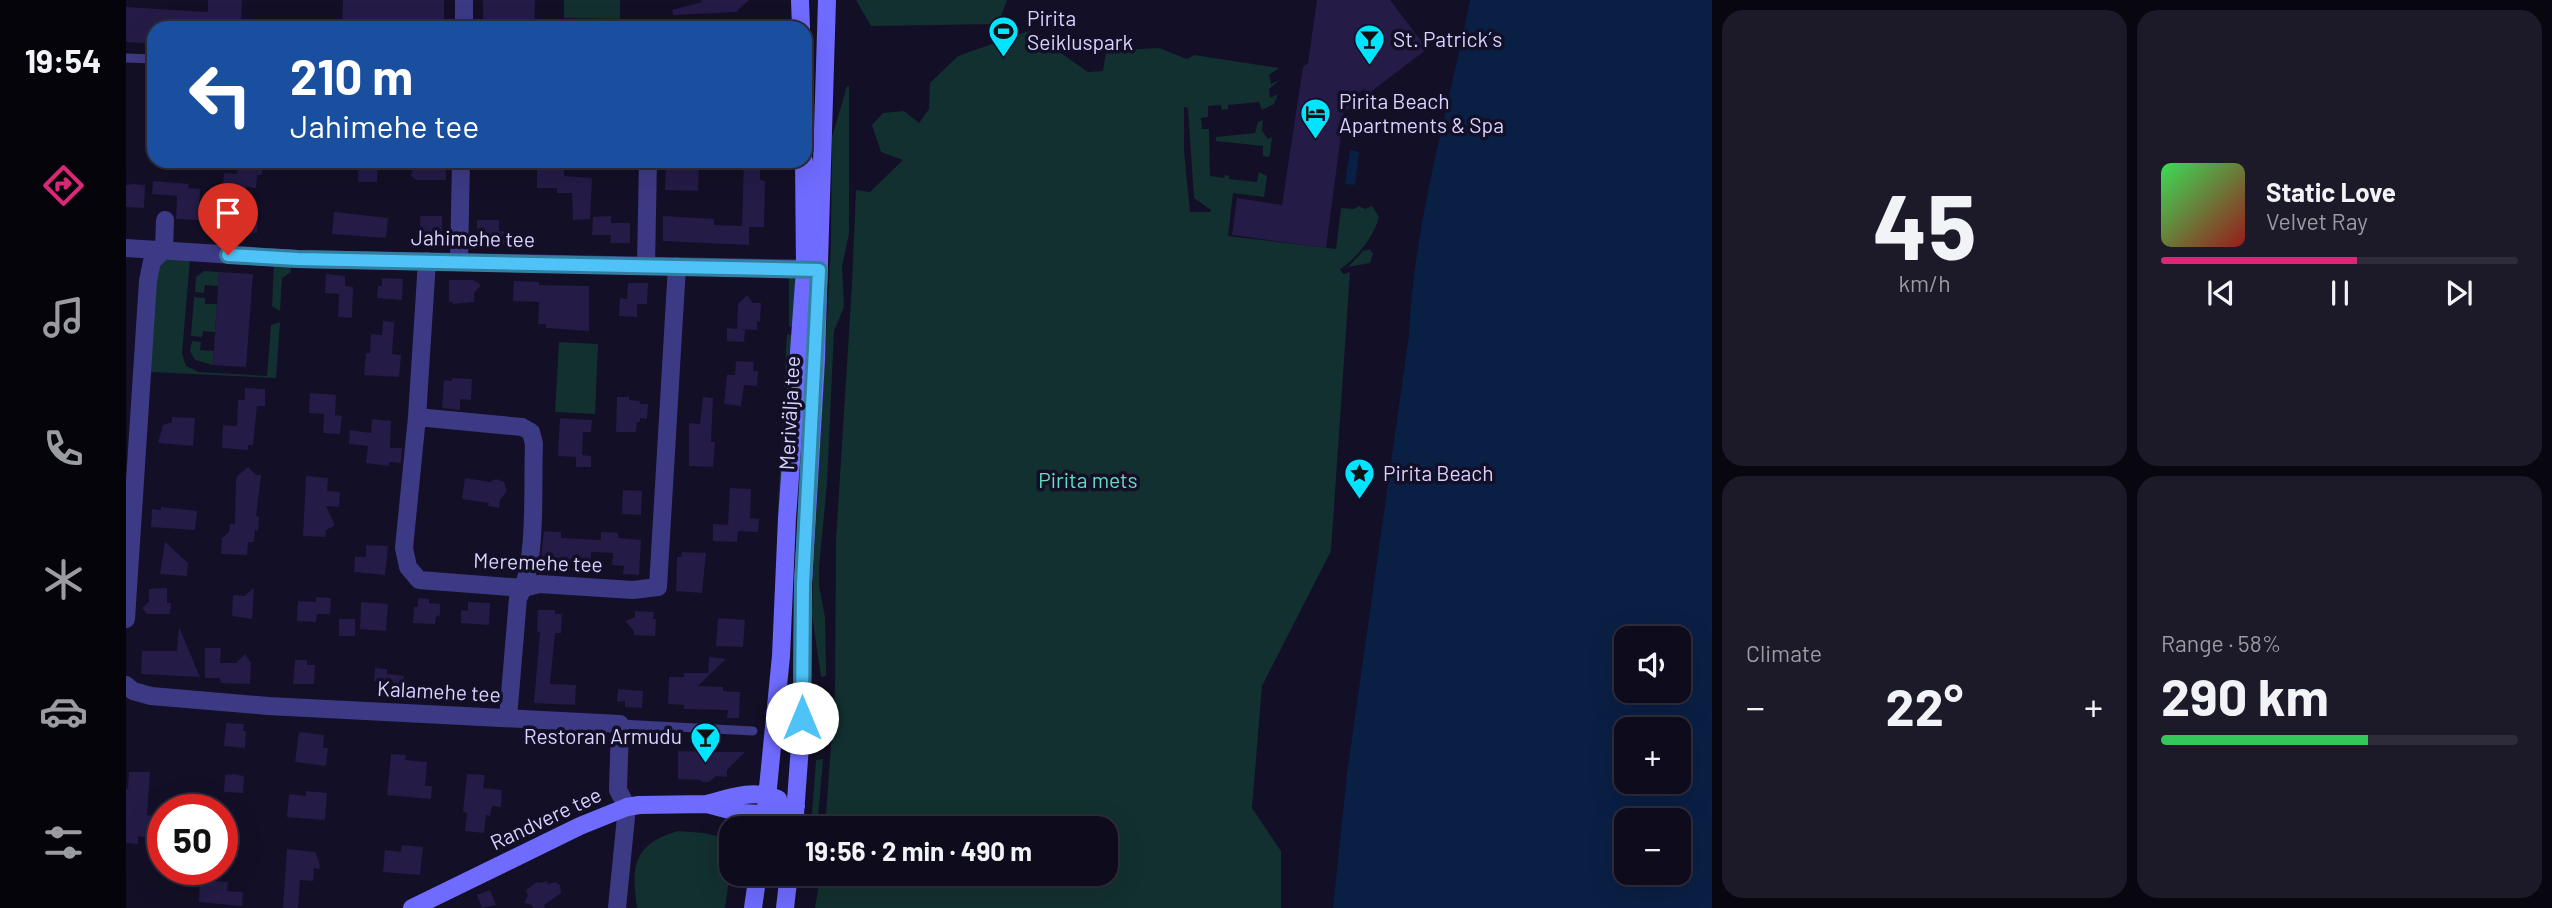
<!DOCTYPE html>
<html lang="en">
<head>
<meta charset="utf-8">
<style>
  body { margin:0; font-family:Barlow,sans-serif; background:#1c1929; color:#f1f3f6; height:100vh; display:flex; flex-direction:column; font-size:26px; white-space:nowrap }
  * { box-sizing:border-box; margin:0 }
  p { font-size:23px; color:#9b9ba3 }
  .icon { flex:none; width:38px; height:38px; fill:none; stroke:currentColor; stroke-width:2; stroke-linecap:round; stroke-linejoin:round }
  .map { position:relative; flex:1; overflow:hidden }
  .details { display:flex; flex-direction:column; gap:10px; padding:10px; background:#08060f; width:840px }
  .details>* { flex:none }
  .guide { position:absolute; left:21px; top:21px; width:665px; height:147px; border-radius:21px; box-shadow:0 7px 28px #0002,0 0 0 2px #2e2b3b; background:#1a4fa0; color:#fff; overflow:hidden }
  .tools { position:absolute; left:1488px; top:626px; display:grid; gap:14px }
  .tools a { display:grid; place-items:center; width:77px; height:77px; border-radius:14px; background:#0e0b1c; box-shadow:0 7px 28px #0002,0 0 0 2px #2e2b3b; font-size:35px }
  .speed { position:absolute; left:21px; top:794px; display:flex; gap:14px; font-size:35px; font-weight:700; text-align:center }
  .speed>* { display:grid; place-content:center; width:91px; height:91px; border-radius:50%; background:#0e0b1c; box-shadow:0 7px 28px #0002,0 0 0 2px #2e2b3b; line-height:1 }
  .speed .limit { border:10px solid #d22; background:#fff; color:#111 }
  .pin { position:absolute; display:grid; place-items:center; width:60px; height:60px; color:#fff; margin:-72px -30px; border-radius:50% 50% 50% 0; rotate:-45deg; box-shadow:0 0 7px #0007 }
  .pin .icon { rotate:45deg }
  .me { position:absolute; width:77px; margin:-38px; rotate:0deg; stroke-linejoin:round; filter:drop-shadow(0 0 5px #0008) }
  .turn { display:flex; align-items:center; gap:24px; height:147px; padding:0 28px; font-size:32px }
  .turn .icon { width:91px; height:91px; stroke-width:2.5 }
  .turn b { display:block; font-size:49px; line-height:60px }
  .big { font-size:52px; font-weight:700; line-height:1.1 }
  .details .card { flex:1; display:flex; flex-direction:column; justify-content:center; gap:10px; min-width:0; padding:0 24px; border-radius:21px; background:#1c1929 }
  .details .dial { align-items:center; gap:0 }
  .dial b { font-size:91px; line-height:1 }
  .song { display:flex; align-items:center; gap:21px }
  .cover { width:84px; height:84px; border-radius:10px; background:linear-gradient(135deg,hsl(130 70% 55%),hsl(0 70% 35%)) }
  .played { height:7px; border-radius:4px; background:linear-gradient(90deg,#db2777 55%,#2e2b3b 55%) }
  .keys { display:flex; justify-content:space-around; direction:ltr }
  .heat { display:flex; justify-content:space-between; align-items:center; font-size:38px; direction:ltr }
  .charge { height:10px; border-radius:5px; background:linear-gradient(90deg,#34c759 58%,#2e2b3b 0) }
  .details .tiles { flex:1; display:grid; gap:10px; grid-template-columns:repeat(2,1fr) }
  .trip { position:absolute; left:593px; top:816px; width:399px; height:70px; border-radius:21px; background:#0e0b1c; box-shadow:0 7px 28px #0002,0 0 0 2px #2e2b3b; font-weight:700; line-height:70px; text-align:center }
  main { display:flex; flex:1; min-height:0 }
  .tabs { display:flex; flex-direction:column; width:126px; justify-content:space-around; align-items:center; background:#06040b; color:#9b9ba3 }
  .tabs .icon { width:49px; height:49px }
  .tabs .selected { color:#db2777 }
  .tabs b { font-size:32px; color:#f1f3f6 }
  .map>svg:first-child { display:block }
  .green { fill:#12302f; fill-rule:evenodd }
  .water { fill:#0a1f44; fill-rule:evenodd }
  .building { fill:#241b47 }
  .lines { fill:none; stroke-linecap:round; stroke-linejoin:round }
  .service { stroke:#3d3a85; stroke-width:9 }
  .minor { stroke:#3d3a85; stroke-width:18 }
  .secondary { stroke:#6f6bff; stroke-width:18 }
  .route-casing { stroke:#337fa1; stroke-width:18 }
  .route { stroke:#4fc3f7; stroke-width:12 }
  .labels { text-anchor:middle; stroke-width:7; stroke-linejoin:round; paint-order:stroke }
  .poi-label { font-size:21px; fill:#d9d4ff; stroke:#130f26; text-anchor:start }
  .street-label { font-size:21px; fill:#d9d4ff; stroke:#130f26 }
  .park-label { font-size:21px; fill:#5fe0c0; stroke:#130f26 }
</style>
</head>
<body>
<main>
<nav class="tabs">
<b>19:54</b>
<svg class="icon selected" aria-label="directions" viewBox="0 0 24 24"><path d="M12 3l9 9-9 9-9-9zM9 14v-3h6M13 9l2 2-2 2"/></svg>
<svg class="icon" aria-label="music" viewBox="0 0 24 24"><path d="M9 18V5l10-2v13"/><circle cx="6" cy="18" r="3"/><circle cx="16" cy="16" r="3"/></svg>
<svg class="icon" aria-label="phone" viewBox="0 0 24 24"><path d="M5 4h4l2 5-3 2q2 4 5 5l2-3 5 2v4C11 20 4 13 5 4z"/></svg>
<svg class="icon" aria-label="climate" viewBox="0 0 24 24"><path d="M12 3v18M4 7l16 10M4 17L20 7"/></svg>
<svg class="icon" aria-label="car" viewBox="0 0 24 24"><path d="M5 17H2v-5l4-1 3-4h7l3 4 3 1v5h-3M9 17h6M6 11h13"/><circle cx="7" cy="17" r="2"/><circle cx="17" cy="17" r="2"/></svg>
<svg class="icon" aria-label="filters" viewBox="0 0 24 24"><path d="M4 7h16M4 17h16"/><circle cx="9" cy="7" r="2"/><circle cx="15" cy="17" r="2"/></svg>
</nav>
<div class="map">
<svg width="1586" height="908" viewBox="0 0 1586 908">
  <rect width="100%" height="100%" fill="#130f26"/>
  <path class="green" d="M438,0H494V19L438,18Z
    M730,0H881L872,24L745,26Z
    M903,31L962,72L977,71L980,51L1033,48L1061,59L1068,55L1153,68L1143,75L1145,84L1154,80L1143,89L1144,98L1152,94L1148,104L1136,110L1133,102L1102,105V109L1096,110L1095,105L1082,106V117L1075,118L1076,129H1083L1084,176L1098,178L1099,175L1103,176V179L1131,182L1133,172L1141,176L1138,197L1107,193L1102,236L1210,249L1215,208L1228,209L1233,206L1239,209L1246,206L1253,217C1249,234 1231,259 1214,269L1217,274L1224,272L1205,551L1136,686L1126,808L1155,851V908H689L695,873H980V828H699L709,691L710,540L726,285L730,190L744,192L777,160L755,152L746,125L757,113L778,111L793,123L803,109L804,83L832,56ZM1058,107L1062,108L1068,198L1085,210L1084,212H1064L1058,151Z
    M721,86H723V233L716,267L718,307L708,331L701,483L693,568V586L699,617L700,669V676L695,677L686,615L687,570L705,246L706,137Z
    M1137,120L1136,131L1142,139L1146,137L1144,155L1142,157L1137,156V146L1090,141V137L1129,133L1132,122Z
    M1244,249L1247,254L1244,263L1222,267L1237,251Z
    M36,259H64L56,353L60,366L73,372L141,376L145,325L154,322L150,378L25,372V285Z
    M148,265L164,266L165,272L156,278L154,311L146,306Z
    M78,271L93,272L92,286L79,285L78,293L69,292L70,277Z
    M663,276H667L670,282L667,327L663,326Z
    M68,297L79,298V304H91L89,332L77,331L76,337L65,336Z
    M661,334L666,335L663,388L658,387Z
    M66,341L75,342L74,350L88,351L87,365L69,360L64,351Z
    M433,342L472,344L469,414L429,412Z
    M660,398L663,399L657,511L652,510L658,399Z
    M697,759L691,828H685L690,760Z
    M552,831L579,833L594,837L605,867L599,908H511C505,866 507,844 552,831Z"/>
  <path class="water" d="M1344,0H1586V908H1207L1221,774L1283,335C1288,221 1322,112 1344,0ZM1500,639H1552V691H1500ZM1500,730H1552V782H1500ZM1500,821H1552V873H1500Z
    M1224,150L1233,152L1229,185L1219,184Z"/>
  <path class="building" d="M82,0H116L115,20L106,19L105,28H28V44L0,42V7L82,12Z
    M217,0H318V28H297V21H230V28H216Z
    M357,0H409L408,28H357Z
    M575,0H623L610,12L547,15L546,10L576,2Z
    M1191,0H1264L1301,49L1242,94L1238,89L1221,101L1225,107L1218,112L1200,248L1106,235L1111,198L1156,205L1177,67L1182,63Z
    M112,161H137L136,175H131L130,188L120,187L119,209L132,210L131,233L115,232V227H103V215H107L109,186L97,185L98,173L111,174Z
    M233,161H252L251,182H232Z
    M289,161H320V180H290L285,176Z
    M540,161H573L572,191L539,190Z
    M618,161H634V180L639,181L638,227H623V245L537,241V216L588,219V225L616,226Z
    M411,164L438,168V176L466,178L464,219L447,220L446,193H431V188H411Z
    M27,181L63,184L62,188L74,189L73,220L50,219L51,196L26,194Z
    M7,184L19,185L18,208L0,207V185Z
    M208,212L262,218L260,238L206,234Z
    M294,216H316V238H295Z
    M485,216V223H504V243H484L485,235H466L467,217Z
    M351,220H373V235V231L386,232V244H372V240H351Z
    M93,272L127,274L120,367L87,365Z
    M200,274L219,276V286L227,287L226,318L212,317L213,294L199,293Z
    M256,278L277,279L276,300L251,298L252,286H256Z
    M323,280H347L355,285L348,293V302L327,304V302H323Z
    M388,281L413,282V285L463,286V331L420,328V324H412L413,302L387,301Z
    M502,283H522L521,304H511V317L493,316L494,298L501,299Z
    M621,295L627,303H635L634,322L631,321V330L613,329L619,330L618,342L601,341V328L611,329L612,304Z
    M257,321L268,322L266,354L275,355L273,377L238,375L240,353H244L245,334L256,335Z
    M610,361L628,362L627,371H632L631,386L618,385L615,406L598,404L601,375H609Z
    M326,378L346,379L345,400L334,399V410L316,408L318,380L326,381Z
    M119,388L139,389V406H131L127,445H122V450L96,448L97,425L111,426L112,400H119Z
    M184,393L210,395L209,415L216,416L214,434L197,433L198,414L183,413Z
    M491,397H503V400L514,401V404H522L521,419L514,418V422H511L510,432H490Z
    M577,397L587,398L585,442H589L587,467L563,466V423L574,424Z
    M46,417L69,418L67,446L32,443L37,425L46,422Z
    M434,418L466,420L465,432H457L456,455L465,456V467H450V457L432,456Z
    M246,419L265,421L264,448H276L275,463L263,462V466L240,463L242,446L223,444L224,430L245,433Z
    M122,467L130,475H135L130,516L133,517L132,531L129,530L128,542H122L121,555L95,554L96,538L103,532L104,524H109L110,481L111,476Z
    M180,476L202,478L201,491L214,492L213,507L200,506L208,523V526L200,530L199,537L177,536Z
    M339,478L364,482L370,479L378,482L381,491L374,500L373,508L362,506L363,503L336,499Z
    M604,488L625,489L624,518L633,519L632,532L612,531L611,542L587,541V524L602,525Z
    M497,490L516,491L515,515L496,514Z
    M35,507L71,511L69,530L25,527L26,509L35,510Z
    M418,531L435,532V538L475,540V532L492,533V538L515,540L513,575L497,574L498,566L486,565L487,553L465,552V564L428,562V557H415Z
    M39,542L62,563L61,576L34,574Z
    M240,545L262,546L259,575L228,572L229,557H240Z
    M556,552L580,553L576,593L550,591L551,557H555Z
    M41,588V603H45L44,614H21L16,608L23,602V589Z
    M128,588L126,619L106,616L107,595L118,596Z
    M190,597L205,598L204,614H191L190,622L171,621L172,601L190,602Z
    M292,598L303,599V603L314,604V615L310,617L309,624L287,623L288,607H292Z
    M235,602L262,604L260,631L234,629Z
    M342,602L364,603L363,625L335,623V610L342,611Z
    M412,610H429V614H436L435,633H429L424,684L450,685L449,705L408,703L414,632H411Z
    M509,611L528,612L527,619H530L529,636L508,635V631L499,621L509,617Z
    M592,618L619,620L617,647L590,646Z
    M213,619H229V636H213Z
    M53,627L74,677L15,674L16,651H51Z
    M79,648H95L94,663H110L119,654L125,663L124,684L95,683L94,678H79Z
    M583,657L600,659L572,686L597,687V691L614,692L613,718H601L602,710L558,709V705L542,704L543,677H558V673H582Z
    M169,660H181V665H189L188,684H167Z
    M249,668L261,669V674L278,676L277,691L259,690L260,682L248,681Z
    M492,689L517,691L516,708L499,707V701L491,702Z
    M100,723L118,724L117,731H120L119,748L98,746Z
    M173,732L198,735L197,748H202L200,766L169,762Z
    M552,751L595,752H619L601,770V777L590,776L583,782H577L574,780L552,779Z
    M265,754L280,755L279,760L301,762L299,786H306L305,799L261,795Z
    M3,772H24L21,815L34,817L31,839L12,836V844L0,843V789H2Z
    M107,774L118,776L117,793L98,792L99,775Z
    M341,774L359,775L357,788L376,790L375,807L366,806L364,816L360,815L358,833L339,831L341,813L337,812Z
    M180,791L201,793L199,820L161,817L163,794L180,796Z
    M96,833L113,834L112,857L97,856Z
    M276,845L297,847L294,875L257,872L259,850L275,852Z
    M161,849L189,852L193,861L194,869L188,868L187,881L174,880L172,908H157Z
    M74,880L102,882L101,891L117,892L116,906L73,902Z
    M421,881L422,884L430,882L434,885L435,893L418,905L419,908H407L406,905L398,903L402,896L400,890L411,882L415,883Z
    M364,890L370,905L356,908L351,895Z"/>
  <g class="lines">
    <path class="service" d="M0,58L28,59
      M494,724L627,731"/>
    <path class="minor" d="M338,28V0
      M0,248L171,259L693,269
      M301,261L291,417L278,548L282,567L293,580L398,588L413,584L507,590L532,587L551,266
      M333,261L335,161
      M520,265L522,161
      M291,417L396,427L405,432L408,444C406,484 412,566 392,598L382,718
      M0,619L22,281L26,261L38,250L39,220
      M0,685L7,691L25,696L142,706L494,724L492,790L501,807L491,908"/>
    <path class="secondary" d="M674,0L675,28
      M581,804C606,797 628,789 652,799
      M638,828L655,656L661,518L679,269L678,161
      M668,828L676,718L677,584L690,360L701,0
      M286,908L454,826L501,807L513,805L581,804L615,813L640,814L670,806
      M627,908L632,873
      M659,908L663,873"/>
  </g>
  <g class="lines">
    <defs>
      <path id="route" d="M102,255L172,259L693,270L677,584L676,718"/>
    </defs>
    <use href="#route" class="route-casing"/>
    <use href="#route" class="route"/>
  </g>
  <defs>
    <symbol id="stadium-pin" viewBox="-11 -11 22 30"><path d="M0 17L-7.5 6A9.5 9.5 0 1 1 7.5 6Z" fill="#00e5ff" stroke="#130f26"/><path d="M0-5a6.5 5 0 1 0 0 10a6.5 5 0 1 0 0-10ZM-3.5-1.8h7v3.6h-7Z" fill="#111"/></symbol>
    <symbol id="bar-pin" viewBox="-11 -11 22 30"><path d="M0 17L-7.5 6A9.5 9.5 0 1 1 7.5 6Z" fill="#00e5ff" stroke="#130f26"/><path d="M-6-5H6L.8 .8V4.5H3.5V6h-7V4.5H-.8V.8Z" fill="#111"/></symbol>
    <symbol id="hotel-pin" viewBox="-11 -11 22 30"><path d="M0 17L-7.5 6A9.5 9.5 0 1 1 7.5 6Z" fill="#00e5ff" stroke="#130f26"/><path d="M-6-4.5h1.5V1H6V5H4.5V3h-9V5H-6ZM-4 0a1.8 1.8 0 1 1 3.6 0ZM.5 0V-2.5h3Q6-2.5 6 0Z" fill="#111"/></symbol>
    <symbol id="sight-pin" viewBox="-11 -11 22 30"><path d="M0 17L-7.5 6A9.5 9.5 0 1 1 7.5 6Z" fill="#00e5ff" stroke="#130f26"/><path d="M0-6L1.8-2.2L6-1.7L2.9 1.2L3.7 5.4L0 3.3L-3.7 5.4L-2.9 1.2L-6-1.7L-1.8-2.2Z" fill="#111"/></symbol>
  </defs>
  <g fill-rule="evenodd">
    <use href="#stadium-pin" x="860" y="14" width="35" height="47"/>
    <use href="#bar-pin" x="1226" y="22" width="35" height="47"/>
    <use href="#hotel-pin" x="1172" y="96" width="35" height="47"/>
    <use href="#sight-pin" x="1216" y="456" width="35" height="47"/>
    <use href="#bar-pin" x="562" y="720" width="35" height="47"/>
  </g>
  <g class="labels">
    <g class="poi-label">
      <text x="901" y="26">Pirita<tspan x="901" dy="24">Seikluspark</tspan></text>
      <text x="1267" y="47">St. Patrick´s</text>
      <text x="1213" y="109">Pirita Beach<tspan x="1213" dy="24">Apartments &amp; Spa</tspan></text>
      <text x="1257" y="481">Pirita Beach</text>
      <text x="556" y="744" text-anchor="end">Restoran Armudu</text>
    </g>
    <g class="street-label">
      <text transform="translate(347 239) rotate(1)" y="7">Jahimehe tee</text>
      <text transform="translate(664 413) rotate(-87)" y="7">Merivälja tee</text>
      <text transform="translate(412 563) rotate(2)" y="7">Meremehe tee</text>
      <text transform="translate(313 692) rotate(3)" y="7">Kalamehe tee</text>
      <text transform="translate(420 819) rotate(-25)" y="7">Randvere tee</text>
    </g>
    <g class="park-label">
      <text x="962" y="488">Pirita mets</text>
    </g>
  </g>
</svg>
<div class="tools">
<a><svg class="icon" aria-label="sound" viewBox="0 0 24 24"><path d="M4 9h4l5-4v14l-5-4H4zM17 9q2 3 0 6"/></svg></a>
<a>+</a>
<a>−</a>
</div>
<div class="speed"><div class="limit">50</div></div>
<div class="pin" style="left:102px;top:255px;background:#d93025"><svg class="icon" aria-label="arrive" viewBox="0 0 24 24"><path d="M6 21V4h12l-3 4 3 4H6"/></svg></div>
<svg class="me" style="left:676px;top:718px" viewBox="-20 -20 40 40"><circle r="19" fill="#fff"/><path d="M0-13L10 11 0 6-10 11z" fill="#4fc3f7"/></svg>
<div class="trip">19:56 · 2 min · 490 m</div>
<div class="guide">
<div class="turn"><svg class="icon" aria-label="left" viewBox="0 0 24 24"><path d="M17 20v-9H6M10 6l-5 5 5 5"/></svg><div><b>210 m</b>Jahimehe tee</div></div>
</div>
</div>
<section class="details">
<div class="tiles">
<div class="card dial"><b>45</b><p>km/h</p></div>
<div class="card">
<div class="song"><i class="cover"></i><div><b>Static Love</b><p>Velvet Ray</p></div></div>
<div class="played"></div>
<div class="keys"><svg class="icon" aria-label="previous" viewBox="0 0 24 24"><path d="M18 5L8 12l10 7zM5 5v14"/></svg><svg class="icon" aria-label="pause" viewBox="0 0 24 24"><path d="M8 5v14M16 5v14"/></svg><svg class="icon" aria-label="next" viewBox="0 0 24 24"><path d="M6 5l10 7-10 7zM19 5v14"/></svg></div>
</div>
<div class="card"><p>Climate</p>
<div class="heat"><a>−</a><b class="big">22°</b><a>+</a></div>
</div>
<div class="card"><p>Range · 58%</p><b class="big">290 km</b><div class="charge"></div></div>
</div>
</section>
</main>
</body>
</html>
